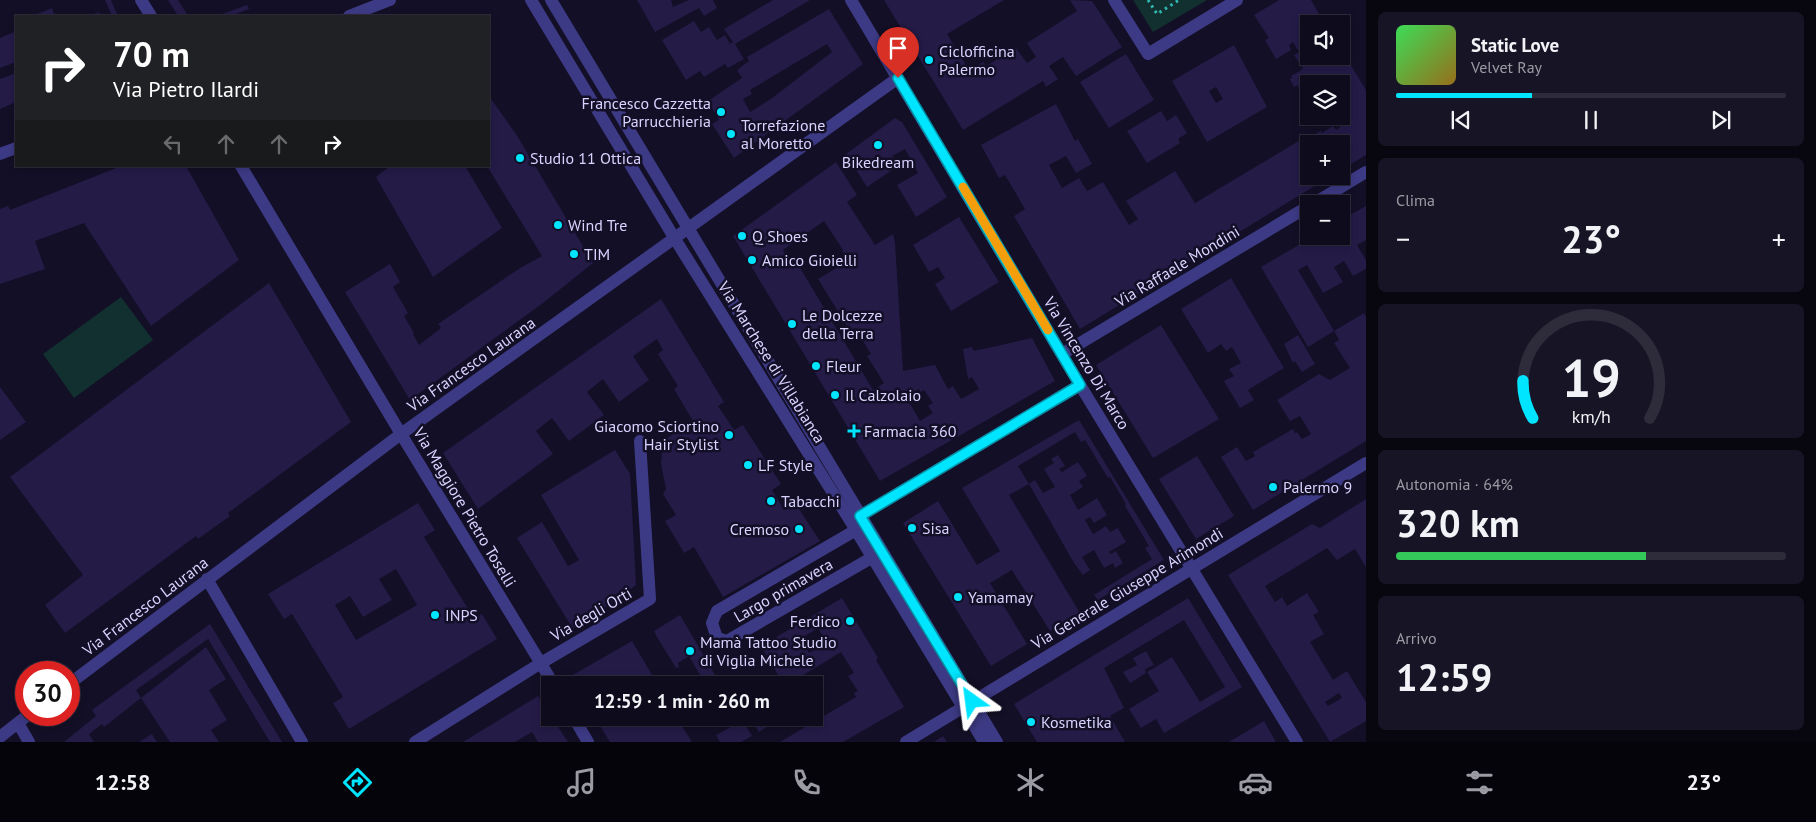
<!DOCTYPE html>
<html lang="it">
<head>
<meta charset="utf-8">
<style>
  body { margin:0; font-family:"PT Sans",sans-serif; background:#171425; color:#f1f3f6; height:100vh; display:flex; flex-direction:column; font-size:19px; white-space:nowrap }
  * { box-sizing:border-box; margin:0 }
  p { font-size:16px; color:#9b9ba3 }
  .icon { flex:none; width:28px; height:28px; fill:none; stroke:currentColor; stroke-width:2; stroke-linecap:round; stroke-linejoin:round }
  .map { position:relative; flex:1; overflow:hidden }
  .details { display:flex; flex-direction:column; gap:12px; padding:12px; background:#08060f; width:450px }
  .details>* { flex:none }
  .guide { position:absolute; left:15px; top:15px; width:475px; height:152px; border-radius:0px; box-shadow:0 2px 8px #0003,0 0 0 1px #2e2b3b; background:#202124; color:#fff; overflow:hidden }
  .controls { position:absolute; left:1300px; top:15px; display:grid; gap:10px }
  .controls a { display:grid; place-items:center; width:50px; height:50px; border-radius:0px; background:#0e0b1c; box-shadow:0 2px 8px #0003,0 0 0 1px #2e2b3b; font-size:25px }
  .speed { position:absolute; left:15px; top:661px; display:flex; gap:10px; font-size:25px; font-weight:700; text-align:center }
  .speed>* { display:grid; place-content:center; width:65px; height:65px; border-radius:50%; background:#0e0b1c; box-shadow:0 2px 8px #0003,0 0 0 1px #2e2b3b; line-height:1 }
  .speed .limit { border:8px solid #d22; background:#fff; color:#111 }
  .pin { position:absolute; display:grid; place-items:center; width:42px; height:42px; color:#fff; margin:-51px -21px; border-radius:50% 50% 50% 0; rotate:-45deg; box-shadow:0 0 5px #0007 }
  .pin .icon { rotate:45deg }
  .me { position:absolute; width:55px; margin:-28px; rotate:329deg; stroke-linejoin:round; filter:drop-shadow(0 0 4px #0008) }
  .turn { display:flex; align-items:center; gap:18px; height:105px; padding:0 15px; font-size:22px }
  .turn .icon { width:65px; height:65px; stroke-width:2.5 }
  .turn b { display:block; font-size:35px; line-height:42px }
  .lanes { display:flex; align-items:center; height:48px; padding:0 15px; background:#0003; justify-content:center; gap:25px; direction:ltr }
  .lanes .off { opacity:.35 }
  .big { font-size:38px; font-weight:700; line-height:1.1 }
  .details .card { flex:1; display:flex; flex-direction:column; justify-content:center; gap:8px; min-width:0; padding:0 18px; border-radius:8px; background:#171425 }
  .details .dial { align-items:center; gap:0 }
  .dial svg { height:130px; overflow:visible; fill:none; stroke:#2e2b3b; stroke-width:7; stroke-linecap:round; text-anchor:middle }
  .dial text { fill:#f1f3f6; stroke:none }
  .song { display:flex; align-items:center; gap:15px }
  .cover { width:60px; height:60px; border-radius:8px; background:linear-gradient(135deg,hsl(130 70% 55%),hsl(40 70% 35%)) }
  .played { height:5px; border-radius:2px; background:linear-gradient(90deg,#00e5ff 35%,#2e2b3b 35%) }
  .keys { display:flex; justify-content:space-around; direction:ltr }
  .heat { display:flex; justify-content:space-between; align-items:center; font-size:28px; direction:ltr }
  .charge { height:8px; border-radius:4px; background:linear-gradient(90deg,#34c759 64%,#2e2b3b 0) }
  .trip { position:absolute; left:541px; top:676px; width:282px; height:50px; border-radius:0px; background:#0e0b1c; box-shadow:0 2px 8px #0003,0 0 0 1px #2e2b3b; font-weight:700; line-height:50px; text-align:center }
  .menu { display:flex; height:80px; justify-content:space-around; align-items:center; background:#06040b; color:#9b9ba3 }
  .menu .icon { width:35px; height:35px }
  .menu .active { color:#00e5ff }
  .menu b { font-size:22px; color:#f1f3f6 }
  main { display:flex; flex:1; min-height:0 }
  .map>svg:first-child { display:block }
  .green { fill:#12302f }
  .building { fill:#241b47; fill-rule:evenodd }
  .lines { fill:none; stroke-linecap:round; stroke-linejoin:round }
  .path { stroke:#2fb8b0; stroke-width:3; stroke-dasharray:2.5 4; stroke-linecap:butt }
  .minor { stroke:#3d3a85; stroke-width:12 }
  .route-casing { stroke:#0095a6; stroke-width:12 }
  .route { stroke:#00e5ff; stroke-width:9 }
  .slow { stroke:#f59e0b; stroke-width:9 }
  .poi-dot { fill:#00e5ff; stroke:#130f26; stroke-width:2 }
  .labels { text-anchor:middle; stroke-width:5; stroke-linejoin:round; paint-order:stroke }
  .poi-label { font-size:16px; fill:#d9d4ff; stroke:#130f26; text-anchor:start }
  .street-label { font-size:16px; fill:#d9d4ff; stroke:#130f26 }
</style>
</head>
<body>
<main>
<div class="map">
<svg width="1366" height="742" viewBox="0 0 1366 742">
  <rect width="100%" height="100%" fill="#130f26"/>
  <path class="green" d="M1133,0H1207L1153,32Z
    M121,297L153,340L74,398L43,354Z"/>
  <path class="building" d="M105,0H111L118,16H112Z
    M168,0H178L188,16H178Z
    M637,0H671L673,7L689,0H713L717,8L704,16L699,8L655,32Z
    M773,0H810L735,44L744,59L728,68L725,64L704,77L700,71L686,80L662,40L694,21L701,32L709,27L717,40L725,35L730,44L733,42L724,29Z
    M884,0H1004L947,34L969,70L983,62L986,66L1016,48L1027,63L1036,57L1027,43L1077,11L1070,0L1092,1L1122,47L1076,76L1063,57L1049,66L1058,79L1046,87L1043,81L963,130Z
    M1279,0H1311L1325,24H1309V56H1341V49L1366,90V155L1341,170V144H1309V176H1331L1080,329L1014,216L1025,209L1005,175L999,178L981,145L1056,104L1075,141L1078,139L1092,164L1076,173L1066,156L1049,165L1062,188L1079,178L1087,191L1103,182L1129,225L1138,219L1126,201L1175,171L1195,203L1307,136L1309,138L1321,131L1322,133L1333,126L1336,130L1340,127L1334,116H1341V84H1309V106L1303,97L1307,95L1303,89L1301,91L1297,85L1294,87L1290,79L1292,78L1291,76L1303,69L1294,55L1299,52L1293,42L1289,45L1291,50L1276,59L1265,40L1269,38L1254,15Z
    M247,5L249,9L231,16H217Z
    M52,8L55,16H32Z
    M829,9L863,64L734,158L712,124L719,120L708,101L742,78L737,70L749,61L747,57ZM827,44L832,52L771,99L750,112L743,99L752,94L750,90Z
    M99,12L100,16H88Z
    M14,32L16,38V62L0,68V38Z
    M1234,45L1267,107L1207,142L1172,81ZM1216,87L1223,99L1216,103L1209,91Z
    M1126,54L1154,100L1109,128L1080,82Z
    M16,73V102L0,109V79Z
    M489,96L516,134L593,263L543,303L410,400L345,292L390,264L400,282L393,287L408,313L404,316L414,333L413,334L419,345L441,328L438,324L520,268L542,256L487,166H489Z
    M1161,111L1167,121L1176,115L1187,133L1178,139L1180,143L1147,163L1127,131Z
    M895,118L902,122L947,197L916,217L897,185L918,173L905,149L892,156L898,166L867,187L846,154Z
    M836,162L857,195L847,202L875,245L893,234L895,243L903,371L935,365L948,389L953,386L961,399L979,389L972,377L968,379L963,349L972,347L974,351L1032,338L1055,381L880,481L733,236ZM824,221L843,250L842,251L848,261L818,279L850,331L855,328L871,354L867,356L884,383L873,390L799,266L794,267L783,250ZM919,389L920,392L924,390L933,403L928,406L933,413L920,421L906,397Z
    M121,166H186L239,260L151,326L84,223L35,241L45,269L0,284V209L8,206L10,210Z
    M390,166H465L502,228L433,277L376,177Z
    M1366,206V240L1357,245L1366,260V269L1353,276L1344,261L1334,267L1343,282L1323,293L1307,265L1298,270L1334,331L1308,347L1261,267L1314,236H1341V220Z
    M959,217L999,282L951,311L935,284L945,278L938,267L929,272L913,245Z
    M1231,278L1284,368L1248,390L1254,400L1240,408L1224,381L1234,376L1229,369L1241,363L1232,347L1226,351L1221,344L1208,353L1181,309Z
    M269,283L351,422L228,513L230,516L198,539L196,536L65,633L45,605L83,575L10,477Z
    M661,299L724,402L718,406L734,430L743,425L781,484L772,490L784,510L795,503L820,541L723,597L694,547L684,553L665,521L676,515L663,494L666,489L661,464L663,441L693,421L674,389L678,386L658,354L663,350L657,339L633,356L649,380L619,402L603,379L587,392L604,415L569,441L552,418L536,431L553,454L478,509L443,453Z
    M1364,313L1366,317V441L1253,510L1221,457L1237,447L1246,461L1255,456L1253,452L1293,429L1295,433L1297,432L1302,439L1311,434L1300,416L1290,421L1277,400L1319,374L1330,380L1350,368L1334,343L1339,340L1334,331Z
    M1161,325L1219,419L1153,458L1096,365Z
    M1298,335L1315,364L1302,372L1295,361L1293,363L1284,344Z
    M0,387L26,422L0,440Z
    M1079,420L1164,560L1098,600L1094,595L1152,559L1145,548L1149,546L1125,506L1126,504L1110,477L1108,478L1085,440L1081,442L1075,432L1018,466L1029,484L1009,495L1080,613L1050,631L1012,570L990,583L1027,644L991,666L903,523L938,501L977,565L1000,551L962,488Z
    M615,450L630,474L636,585L621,597L573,629L517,538L542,522L568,566L579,560L541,495Z
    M1058,455L1065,466L1059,469L1062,472L1078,462L1087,476L1079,481L1083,487L1070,495L1078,510L1097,498L1107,515L1094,523L1090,517L1085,520L1093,534L1106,526L1110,532L1118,528L1126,542L1109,552L1111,554L1116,551L1123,563L1115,568L1113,563L1104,568L1094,550L1082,557L1090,570L1083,575L1074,563L1029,484L1035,480L1043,493L1055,487L1044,469L1054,463L1051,459Z
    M1197,456L1234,516L1196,539L1159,479Z
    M1366,499V567L1355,549L1337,560L1327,548L1265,586L1275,602L1282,597L1287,606L1307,593L1319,612L1313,615L1324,634L1310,642L1333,680L1347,671L1366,702V721L1330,742L1228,575L1312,524L1320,528ZM1339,693L1342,698L1328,706L1325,702Z
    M418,503L435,530L424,537L427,542L474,619L482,614L497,639L349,729L333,703L343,697L292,614L284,619L268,594ZM396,569L417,605L356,640L335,605L350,596L363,617L392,600L379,579Z
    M842,598L878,658L876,660L904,707L843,742H780L856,697L854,693L858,691L848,676L854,673L841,652L787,685H784L761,646ZM818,628L826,642L809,653L800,639Z
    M1188,598L1242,687L1164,733L1156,719L1141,728L1129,709L1159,691L1147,672L1172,657L1200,702L1225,687L1184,620L1104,668L1124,708L1110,716L1125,742H1037L1014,704Z
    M680,615L721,685H688L687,683L700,675L689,656L678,663L679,667L676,668L657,637L654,631Z
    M210,624L282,742H270L208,639L136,690L141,698L104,727L102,724L89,734L94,742H64L96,716L92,710Z
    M632,641L658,685H576L571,676Z
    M206,647L226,679L209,690L227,720L211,730L219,742H170L141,698Z
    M1146,651L1154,665L1145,669L1146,673L1130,683L1123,672L1137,665L1133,658Z
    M538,696L550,715V718H552L568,742H538L532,732L515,742H463Z
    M595,718H677L692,742H610Z
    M725,718H741L752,736L741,742H720L716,735L731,727Z
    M750,718H780L759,732Z
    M1264,721L1276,742H1229Z
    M152,734L157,742H139Z
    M943,736L947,742H934Z"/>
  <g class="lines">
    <path class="path" d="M1148,0L1157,14L1179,0"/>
    <path class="minor" d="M141,0L151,16
      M531,0L675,239L851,522L984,742
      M551,0L997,742
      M851,0L1080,385L1297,742
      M1114,0L1148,54L1237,0
      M349,16L390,0
      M0,154L16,148
      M241,166L401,434L554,685
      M1313,204L1366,172
      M1062,354L1309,206
      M855,519L1080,385
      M856,530L717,611L712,623L717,638L727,641L873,557
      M207,579L302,742
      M69,684L401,434L898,78
      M574,718L588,742
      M18,723L29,742
      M0,737L28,715
      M415,742L541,663L650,599L640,441
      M906,742L1366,463"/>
  </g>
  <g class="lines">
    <defs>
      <path id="route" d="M898,78L1080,385L860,516L972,701"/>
    </defs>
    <use href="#route" class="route-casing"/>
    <use href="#route" class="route"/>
    <path class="slow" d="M963,187L1048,330"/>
  </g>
  <g class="poi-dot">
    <circle cx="929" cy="60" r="5"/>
    <circle cx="721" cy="112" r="5"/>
    <circle cx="731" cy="134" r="5"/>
    <circle cx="878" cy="145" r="5"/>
    <circle cx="520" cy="158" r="5"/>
    <circle cx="558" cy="225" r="5"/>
    <circle cx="742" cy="236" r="5"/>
    <circle cx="574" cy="254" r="5"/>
    <circle cx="752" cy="260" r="5"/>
    <circle cx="792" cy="324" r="5"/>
    <circle cx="816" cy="366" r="5"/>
    <circle cx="835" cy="395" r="5"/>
    <path d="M851.5 423.5h5v5h5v5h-5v5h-5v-5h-5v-5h5z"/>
    <circle cx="729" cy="435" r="5"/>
    <circle cx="748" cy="465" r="5"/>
    <circle cx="1273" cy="487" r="5"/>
    <circle cx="771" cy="501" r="5"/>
    <circle cx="912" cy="528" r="5"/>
    <circle cx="799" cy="529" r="5"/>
    <circle cx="958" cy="597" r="5"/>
    <circle cx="435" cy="615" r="5"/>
    <circle cx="850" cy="621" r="5"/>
    <circle cx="690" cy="651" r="5"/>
    <circle cx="1031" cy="722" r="5"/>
  </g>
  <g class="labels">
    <g class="poi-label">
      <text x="939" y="57">Ciclofficina<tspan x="939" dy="18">Palermo</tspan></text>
      <text x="711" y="109" text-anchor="end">Francesco Cazzetta<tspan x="711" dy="18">Parrucchieria</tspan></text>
      <text x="741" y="131">Torrefazione<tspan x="741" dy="18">al Moretto</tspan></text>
      <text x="530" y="164">Studio 11 Ottica</text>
      <text x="878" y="168" text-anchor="middle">Bikedream</text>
      <text x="568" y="231">Wind Tre</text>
      <text x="752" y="242">Q Shoes</text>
      <text x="584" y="260">TIM</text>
      <text x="762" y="266">Amico Gioielli</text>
      <text x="802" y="321">Le Dolcezze<tspan x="802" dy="18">della Terra</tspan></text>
      <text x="826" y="372">Fleur</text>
      <text x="845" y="401">Il Calzolaio</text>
      <text x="719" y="432" text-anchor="end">Giacomo Sciortino<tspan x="719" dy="18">Hair Stylist</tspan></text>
      <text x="864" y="437">Farmacia 360</text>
      <text x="758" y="471">LF Style</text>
      <text x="1283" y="493">Palermo 9</text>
      <text x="781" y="507">Tabacchi</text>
      <text x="922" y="534">Sisa</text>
      <text x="789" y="535" text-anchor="end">Cremoso</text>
      <text x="968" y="603">Yamamay</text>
      <text x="445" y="621">INPS</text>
      <text x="840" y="627" text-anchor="end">Ferdico</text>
      <text x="700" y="648">Mamà Tattoo Studio<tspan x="700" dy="18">di Viglia Michele</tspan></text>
      <text x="1041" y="728">Kosmetika</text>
    </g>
    <g class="street-label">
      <text transform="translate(1177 266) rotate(-31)" y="6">Via Raffaele Mondini</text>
      <text transform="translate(772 362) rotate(58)" y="6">Via Marchese di Villabianca</text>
      <text transform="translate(1087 363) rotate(59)" y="6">Via Vincenzo Di Marco</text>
      <text transform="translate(471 364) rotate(-35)" y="6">Via Francesco Laurana</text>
      <text transform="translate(465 507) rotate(59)" y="6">Via Maggiore Pietro Toselli</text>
      <text transform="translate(1127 588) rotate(-31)" y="6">Via Generale Giuseppe Arimondi</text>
      <text transform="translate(783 590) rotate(-30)" y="6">Largo primavera</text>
      <text transform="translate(145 606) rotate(-37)" y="6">Via Francesco Laurana</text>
      <text transform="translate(591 614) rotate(-30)" y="6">Via degli Orti</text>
    </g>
  </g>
</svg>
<div class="controls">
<a><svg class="icon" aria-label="sound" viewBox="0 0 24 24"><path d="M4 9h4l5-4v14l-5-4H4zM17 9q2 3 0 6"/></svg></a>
<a><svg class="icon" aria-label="layers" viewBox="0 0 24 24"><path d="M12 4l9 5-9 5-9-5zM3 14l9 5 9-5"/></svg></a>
<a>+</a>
<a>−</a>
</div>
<div class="speed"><div class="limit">30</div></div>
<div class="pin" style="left:898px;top:78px;background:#d93025"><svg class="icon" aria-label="arrive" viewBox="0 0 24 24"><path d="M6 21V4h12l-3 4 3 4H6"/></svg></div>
<svg class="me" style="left:972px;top:701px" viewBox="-20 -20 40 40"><path d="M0-17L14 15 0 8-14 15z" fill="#00e5ff" stroke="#fff" stroke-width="4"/></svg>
<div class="trip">12:59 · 1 min · 260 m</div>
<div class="guide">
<div class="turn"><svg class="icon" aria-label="right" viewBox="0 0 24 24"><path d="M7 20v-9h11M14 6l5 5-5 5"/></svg><div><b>70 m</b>Via Pietro Ilardi</div></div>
<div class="lanes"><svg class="icon off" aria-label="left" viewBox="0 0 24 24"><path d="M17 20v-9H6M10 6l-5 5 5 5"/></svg><svg class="icon off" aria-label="ahead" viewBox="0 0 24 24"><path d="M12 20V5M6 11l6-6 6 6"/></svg><svg class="icon off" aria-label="ahead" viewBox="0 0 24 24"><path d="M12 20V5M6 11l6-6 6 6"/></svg><svg class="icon" aria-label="right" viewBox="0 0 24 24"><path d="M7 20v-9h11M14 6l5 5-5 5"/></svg></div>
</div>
</div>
<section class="details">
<div class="card">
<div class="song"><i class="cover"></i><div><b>Static Love</b><p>Velvet Ray</p></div></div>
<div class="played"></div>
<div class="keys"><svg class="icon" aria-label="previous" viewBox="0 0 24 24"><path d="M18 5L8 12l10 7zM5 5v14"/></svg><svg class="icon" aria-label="pause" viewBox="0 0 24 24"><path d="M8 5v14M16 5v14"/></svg><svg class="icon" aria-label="next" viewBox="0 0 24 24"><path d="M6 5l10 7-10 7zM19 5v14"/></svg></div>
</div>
<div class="card"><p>Clima</p>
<div class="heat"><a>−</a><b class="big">23°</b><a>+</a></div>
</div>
<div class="card dial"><svg viewBox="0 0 100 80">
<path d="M14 69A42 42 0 1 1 86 69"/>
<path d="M14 69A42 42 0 0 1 8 46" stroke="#00e5ff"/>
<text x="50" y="56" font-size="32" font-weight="700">19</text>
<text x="50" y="72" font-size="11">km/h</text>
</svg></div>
<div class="card"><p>Autonomia · 64%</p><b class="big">320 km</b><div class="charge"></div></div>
<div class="card"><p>Arrivo</p><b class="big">12:59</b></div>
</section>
</main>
<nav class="menu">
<b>12:58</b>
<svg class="icon active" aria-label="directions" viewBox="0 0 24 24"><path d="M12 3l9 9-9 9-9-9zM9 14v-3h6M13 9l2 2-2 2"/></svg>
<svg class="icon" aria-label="music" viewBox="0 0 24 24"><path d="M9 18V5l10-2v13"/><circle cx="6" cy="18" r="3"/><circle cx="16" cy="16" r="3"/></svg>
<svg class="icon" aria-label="phone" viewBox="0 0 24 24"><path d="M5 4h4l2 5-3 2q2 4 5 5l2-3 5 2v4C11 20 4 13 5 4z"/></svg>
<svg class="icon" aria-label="climate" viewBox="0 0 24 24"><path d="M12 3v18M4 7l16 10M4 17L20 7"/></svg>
<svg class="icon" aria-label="car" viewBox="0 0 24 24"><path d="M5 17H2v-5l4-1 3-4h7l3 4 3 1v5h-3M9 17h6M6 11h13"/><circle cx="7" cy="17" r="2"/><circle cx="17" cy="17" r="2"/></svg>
<svg class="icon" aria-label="filters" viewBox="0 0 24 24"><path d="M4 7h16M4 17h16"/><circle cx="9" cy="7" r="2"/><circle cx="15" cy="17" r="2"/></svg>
<b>23°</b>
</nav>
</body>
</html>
